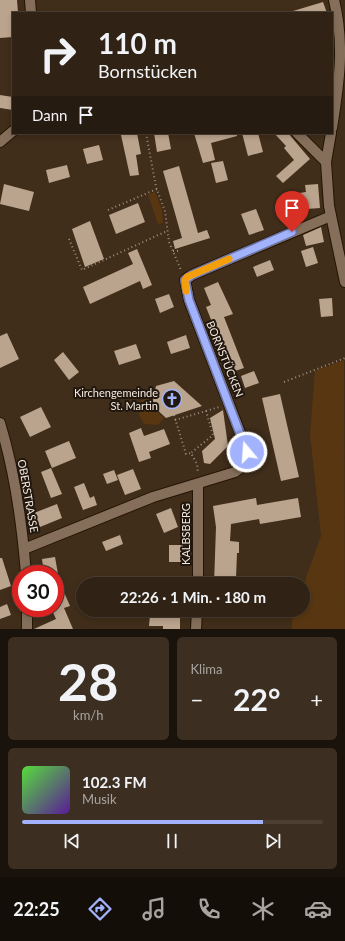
<!DOCTYPE html>
<html lang="de">
<head>
<meta charset="utf-8">
<style>
  body { margin:0; font-family:Lato,sans-serif; background:#3c2f22; color:#f1f3f6; height:100vh; display:flex; flex-direction:column; font-size:15px; white-space:nowrap }
  * { box-sizing:border-box; margin:0 }
  p { font-size:13px; color:#a8a4a0 }
  .icon { flex:none; width:22px; height:22px; fill:none; stroke:currentColor; stroke-width:2; stroke-linecap:round; stroke-linejoin:round }
  .map { position:relative; height:629px; overflow:hidden }
  .details { display:flex; flex-direction:column; gap:8px; padding:8px; background:#1a130b; flex:1 }
  .details>* { flex:none }
  .hud { position:absolute; left:12px; top:12px; width:321px; height:122px; border-radius:0px; box-shadow:0 2px 6px #0003,0 0 0 1px #4b3f34; background:#302214; color:#f1f3f6; overflow:hidden }
  .speed { position:absolute; left:12px; top:565px; display:flex; gap:8px; font-size:20px; font-weight:700; text-align:center }
  .speed>* { display:grid; place-content:center; width:52px; height:52px; border-radius:50%; background:#302214; box-shadow:0 2px 6px #0003,0 0 0 1px #4b3f34; line-height:1 }
  .speed .limit { border:6px solid #d22; background:#fff; color:#111 }
  .pin { position:absolute; display:grid; place-items:center; width:34px; height:34px; color:#fff; margin:-41px -17px; border-radius:50% 50% 50% 0; rotate:-45deg; box-shadow:0 0 4px #0007 }
  .pin .icon { rotate:45deg }
  .me { position:absolute; width:44px; margin:-22px; rotate:342deg; stroke-linejoin:round; filter:drop-shadow(0 0 3px #0008) }
  .turn { display:flex; align-items:center; gap:14px; height:84px; padding:0 20px; font-size:18px }
  .turn .icon { width:52px; height:52px; stroke-width:2.5 }
  .turn b { display:block; font-size:28px; line-height:34px }
  .then { display:flex; align-items:center; height:38px; padding:0 20px; background:#0003; gap:8px; font-size:15px }
  .big { font-size:30px; font-weight:700; line-height:1.1 }
  .details .card { flex:1; display:flex; flex-direction:column; justify-content:center; gap:6px; min-width:0; padding:0 14px; border-radius:6px; background:#3c2f22 }
  .details .dial { align-items:center; gap:0 }
  .dial b { font-size:52px; line-height:1 }
  .song { display:flex; align-items:center; gap:12px }
  .cover { width:48px; height:48px; border-radius:6px; background:linear-gradient(135deg,hsl(110 70% 55%),hsl(270 70% 35%)) }
  .played { height:4px; border-radius:2px; background:linear-gradient(90deg,#a2b2fd 80%,#4b3f34 80%) }
  .keys { display:flex; justify-content:space-around; direction:ltr }
  .heat { display:flex; justify-content:space-between; align-items:center; font-size:22px; direction:ltr }
  .details .tiles { flex:1; display:grid; gap:8px; grid-template-columns:1fr 1fr }
  .card:last-child { grid-column:span 2 }
  .trip { position:absolute; left:76px; top:577px; width:234px; height:40px; border-radius:20px; background:#302214; box-shadow:0 2px 6px #0003,0 0 0 1px #4b3f34; font-weight:700; line-height:40px; text-align:center }
  .tab-bar { display:flex; height:64px; justify-content:space-around; align-items:center; background:#130e08; color:#a8a4a0 }
  .tab-bar .icon { width:28px; height:28px }
  .tab-bar .selected { color:#a2b2fd }
  .tab-bar b { font-size:18px; color:#f1f3f6 }
  .map>svg:first-child { display:block }
  .green { fill:#583611 }
  .building { fill:#bba48e }
  .lines { fill:none; stroke-linecap:round; stroke-linejoin:round }
  .street-casing { stroke:#261504; stroke-width:12 }
  .secondary-casing { stroke:#261504; stroke-width:12 }
  .path { stroke:#9e8f80; stroke-width:2; stroke-dasharray:1 3; stroke-linecap:butt }
  .street { stroke:#856f5b; stroke-width:10 }
  .secondary { stroke:#856f5b; stroke-width:10 }
  .route-casing { stroke:#6974a4; stroke-width:10 }
  .route { stroke:#a2b2fd; stroke-width:7 }
  .slow { stroke:#f59e0b; stroke-width:7 }
  .labels { text-anchor:middle; stroke-width:4; stroke-linejoin:round; paint-order:stroke }
  .street-label { font-size:11px; fill:#f6e9de; stroke:#20170f }
  .poi-label { font-size:11px; fill:#f6e9de; stroke:#20170f; text-anchor:end }
</style>
</head>
<body>
<div class="map">
<svg width="345" height="629" viewBox="0 0 345 629">
  <rect width="100%" height="100%" fill="#402d1a"/>
  <path class="green" d="M155,192L162,210L163,223L158,224L148,195Z
    M344,360L345,629H292V616L294,610H303V586L321,536L310,434L315,371Z
    M149,397H151L150,405L164,418L158,425L144,424L139,415V401Z"/>
  <path class="building" d="M0,0H17L18,13H13V37L0,38Z
    M323,2L327,13H294L293,11Z
    M0,95L13,97V110L0,108Z
    M137,133L141,154L136,155L139,175L130,176L121,135Z
    M154,133H168L171,149L157,152Z
    M194,133H237V136L211,143L215,160L203,163Z
    M242,133H258L263,152L248,156Z
    M274,133H288L310,159L283,183L276,176L294,160L284,148L286,146Z
    M99,145L103,160L87,164L83,149Z
    M223,161L228,180L216,183L211,163Z
    M67,165L70,177L49,183L46,170Z
    M179,166L198,233L207,230L210,238L175,249L173,241L182,238L163,171Z
    M4,184L34,192L29,211L0,204Z
    M318,184L320,208L307,209L306,203H300L299,193L306,192L305,185Z
    M138,203L145,222L116,234L109,215Z
    M256,209L264,230L249,235L241,214Z
    M90,221L104,259L85,267L72,229Z
    M321,227L324,242L306,246L303,235Z
    M313,247L318,263L306,267L301,251Z
    M137,249L152,285L143,289L140,281L90,304L83,287L133,264L128,253Z
    M270,260L274,270L257,277L253,267Z
    M218,282L233,314L224,317L244,368L232,372L206,307L211,305L204,288Z
    M169,294L174,307L160,313L155,299Z
    M332,298L333,316L321,317L319,299Z
    M7,333L19,359L0,368V336Z
    M186,335L190,348L171,354L167,342Z
    M136,344L141,358L119,365L114,351Z
    M63,352L79,372L69,380L54,360Z
    M254,371L259,383L245,388L241,376Z
    M174,381L202,406L166,418L152,405L156,386Z
    M280,394L299,477L281,481L262,398Z
    M41,407L51,427L30,437L20,417Z
    M223,410L228,446L210,464L204,463L202,451L215,439L210,418Z
    M141,428L144,436L164,429L170,444L149,452L151,458L139,462L129,433Z
    M69,441L76,458L52,468L45,451Z
    M51,468L62,494L51,498L41,472Z
    M133,469L141,489L125,495L117,475Z
    M114,470L118,480L107,484L103,474Z
    M84,483L90,498L94,496L97,505L83,510L74,487Z
    M256,498L257,505L298,498L301,517L260,524L259,519L231,524L230,541L239,542V553H237L236,578H228V584H214L216,527L213,506Z
    M57,504L62,518L40,527L34,513Z
    M171,508L178,527L164,533L156,514Z
    M120,535L123,544L106,551L102,542Z
    M169,545H183V562H169Z
    M55,557L58,574H44L42,559Z
    M0,558H2L11,586L0,590Z
    M55,586L59,594L64,592L70,606L64,608L73,629H34L56,619L51,608H55Z
    M7,604L11,615L0,619V607Z
    M150,615L180,616V629H163V626H149Z"/>
  <g class="lines">
    <defs>
      <path id="street" d="M30,0L31,13
        M297,133L326,162
        M0,142L13,131
        M0,423C15,472 22,523 26,574
        M24,549L153,497L235,472L243,466L247,459L244,443L189,300L185,280L192,275L331,216
        M198,584V484
        M27,629V608
        M196,629L197,610"/>
      <path id="secondary" d="M332,128C339,83 345,45 334,0
        M331,133L326,162L329,206L345,282"/>
    </defs>
    <use href="#street" class="street-casing"/>
    <use href="#secondary" class="secondary-casing"/>
    <path class="path" d="M146,133L156,187L165,211L169,242L181,270
      M108,210L157,189
      M69,239L82,270L167,231
      M173,251H181
      M284,382L345,358
      M206,411L219,407
      M174,415L186,454L191,453L197,464L198,473
      M175,420L206,411L213,435L191,453"/>
    <use href="#street" class="street"/>
    <use href="#secondary" class="secondary"/>
  </g>
  <g class="lines">
    <defs>
      <path id="route" d="M247,452L189,300L185,280L192,275L292,232"/>
    </defs>
    <use href="#route" class="route-casing"/>
    <use href="#route" class="route"/>
    <path class="slow" d="M186,291L185,280L187,277L229,259"/>
  </g>
  <defs>
    <symbol id="church-ring" viewBox="-11 -11 22 22"><circle r="9.5" fill="#20170f" stroke="#a2b2fd" stroke-width="1.5"/><path d="M-1.2-6h2.4v3.5h3.3v2.4h-3.3V6h-2.4V-.1h-3.3v-2.4h3.3Z" fill="#a2b2fd"/></symbol>
  </defs>
  <g fill-rule="evenodd">
    <use href="#church-ring" x="161" y="388" width="22" height="22"/>
  </g>
  <g class="labels">
    <g class="street-label">
      <text transform="translate(225 359) rotate(68)" y="4">BORNSTÜCKEN</text>
      <text transform="translate(28 496) rotate(80)" y="4">OBERSTRASSE</text>
      <text transform="translate(186 534) rotate(-90)" y="4">KALBSBERG</text>
    </g>
    <g class="poi-label">
      <text x="158" y="397">Kirchengemeinde<tspan x="158" dy="13">St. Martin</tspan></text>
    </g>
  </g>
</svg>
<div class="speed"><div class="limit">30</div></div>
<div class="pin" style="left:292px;top:232px;background:#d93025"><svg class="icon" aria-label="arrive" viewBox="0 0 24 24"><path d="M6 21V4h12l-3 4 3 4H6"/></svg></div>
<svg class="me" style="left:247px;top:452px" viewBox="-20 -20 40 40"><circle r="17" fill="#a2b2fd" stroke="#fff" stroke-width="3"/><path d="M0-11L8 9 0 5-8 9z" fill="#fff"/></svg>
<div class="trip">22:26 · 1 Min. · 180 m</div>
<div class="hud">
<div class="turn"><svg class="icon" aria-label="right" viewBox="0 0 24 24"><path d="M7 20v-9h11M14 6l5 5-5 5"/></svg><div><b>110 m</b>Bornstücken</div></div>
<div class="then">Dann<svg class="icon" aria-label="arrive" viewBox="0 0 24 24"><path d="M6 21V4h12l-3 4 3 4H6"/></svg></div>
</div>
</div>
<section class="details">
<div class="tiles">
<div class="card dial"><b>28</b><p>km/h</p></div>
<div class="card"><p>Klima</p>
<div class="heat"><a>−</a><b class="big">22°</b><a>+</a></div>
</div>
<div class="card">
<div class="song"><i class="cover"></i><div><b>102.3 FM</b><p>Musik</p></div></div>
<div class="played"></div>
<div class="keys"><svg class="icon" aria-label="previous" viewBox="0 0 24 24"><path d="M18 5L8 12l10 7zM5 5v14"/></svg><svg class="icon" aria-label="pause" viewBox="0 0 24 24"><path d="M8 5v14M16 5v14"/></svg><svg class="icon" aria-label="next" viewBox="0 0 24 24"><path d="M6 5l10 7-10 7zM19 5v14"/></svg></div>
</div>
</div>
</section>
<nav class="tab-bar">
<b>22:25</b>
<svg class="icon selected" aria-label="directions" viewBox="0 0 24 24"><path d="M12 3l9 9-9 9-9-9zM9 14v-3h6M13 9l2 2-2 2"/></svg>
<svg class="icon" aria-label="music" viewBox="0 0 24 24"><path d="M9 18V5l10-2v13"/><circle cx="6" cy="18" r="3"/><circle cx="16" cy="16" r="3"/></svg>
<svg class="icon" aria-label="phone" viewBox="0 0 24 24"><path d="M5 4h4l2 5-3 2q2 4 5 5l2-3 5 2v4C11 20 4 13 5 4z"/></svg>
<svg class="icon" aria-label="climate" viewBox="0 0 24 24"><path d="M12 3v18M4 7l16 10M4 17L20 7"/></svg>
<svg class="icon" aria-label="car" viewBox="0 0 24 24"><path d="M5 17H2v-5l4-1 3-4h7l3 4 3 1v5h-3M9 17h6M6 11h13"/><circle cx="7" cy="17" r="2"/><circle cx="17" cy="17" r="2"/></svg>
</nav>
</body>
</html>
